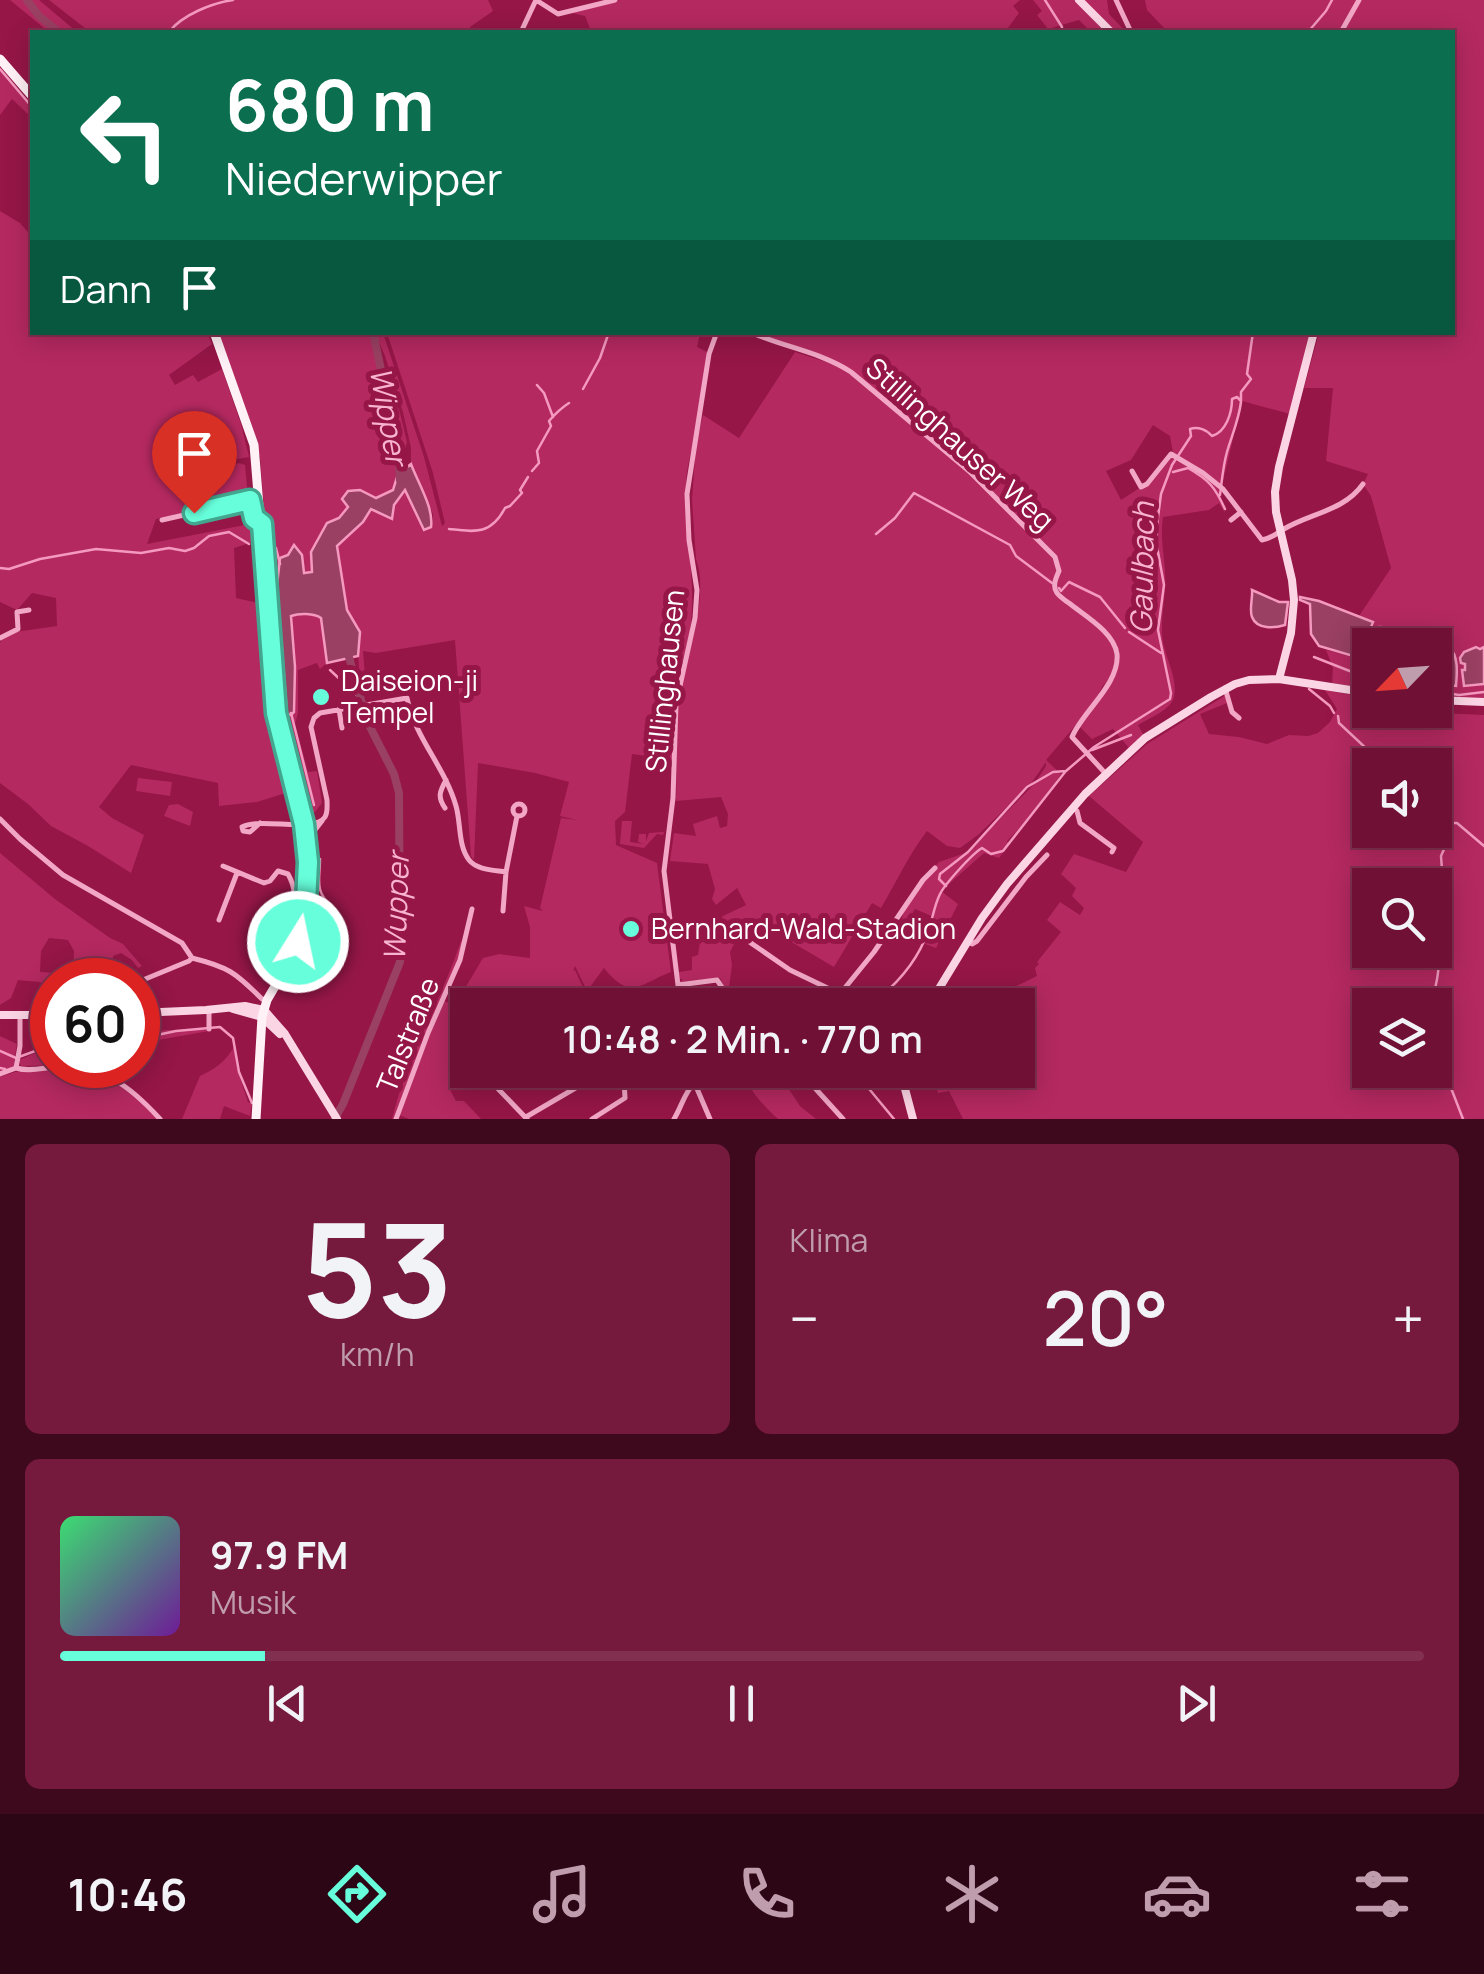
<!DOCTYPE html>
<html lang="de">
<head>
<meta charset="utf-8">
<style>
  body { margin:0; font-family:Manrope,sans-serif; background:#75193d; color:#f1f3f6; height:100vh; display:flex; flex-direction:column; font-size:38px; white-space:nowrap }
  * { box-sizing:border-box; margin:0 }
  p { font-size:32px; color:#c09dad }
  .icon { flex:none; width:55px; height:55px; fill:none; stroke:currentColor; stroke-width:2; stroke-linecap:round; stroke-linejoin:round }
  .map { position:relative; height:1119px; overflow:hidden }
  .sheet { display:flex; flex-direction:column; gap:25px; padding:25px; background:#3e091d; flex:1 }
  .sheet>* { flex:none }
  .top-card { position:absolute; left:30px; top:30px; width:1425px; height:305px; border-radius:0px; box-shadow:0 5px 25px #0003,0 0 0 2px #823050; background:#0b6e4f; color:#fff; overflow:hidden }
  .needle { width:65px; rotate:245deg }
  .buttons { position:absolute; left:1352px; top:628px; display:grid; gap:20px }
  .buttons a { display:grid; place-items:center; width:100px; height:100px; border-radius:0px; background:#701035; box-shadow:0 5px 25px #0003,0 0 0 2px #823050; font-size:50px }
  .speed { position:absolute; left:30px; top:958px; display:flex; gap:20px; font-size:50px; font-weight:700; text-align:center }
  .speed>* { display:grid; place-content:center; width:130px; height:130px; border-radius:50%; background:#701035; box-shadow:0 5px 25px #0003,0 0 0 2px #823050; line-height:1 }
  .speed .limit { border:15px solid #d22; background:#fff; color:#111 }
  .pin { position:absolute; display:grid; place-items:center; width:85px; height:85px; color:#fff; margin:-102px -42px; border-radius:50% 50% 50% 0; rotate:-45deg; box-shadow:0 0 10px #0007 }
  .pin .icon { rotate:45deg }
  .me { position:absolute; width:110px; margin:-55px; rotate:10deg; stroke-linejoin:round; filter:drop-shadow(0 0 8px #0008) }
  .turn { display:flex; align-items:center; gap:35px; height:210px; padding:0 30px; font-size:45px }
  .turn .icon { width:130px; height:130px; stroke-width:2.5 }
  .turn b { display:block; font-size:70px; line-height:85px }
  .then { display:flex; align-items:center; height:95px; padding:0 30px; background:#0003; gap:20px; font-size:38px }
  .big { font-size:75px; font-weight:600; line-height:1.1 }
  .sheet .card { flex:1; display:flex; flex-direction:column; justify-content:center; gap:15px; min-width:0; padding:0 35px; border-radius:15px; background:#75193d }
  .sheet .dial { align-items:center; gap:0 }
  .dial b { font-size:130px; line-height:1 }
  .song { display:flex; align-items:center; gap:30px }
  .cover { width:120px; height:120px; border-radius:15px; background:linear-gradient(135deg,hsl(140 70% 55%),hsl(280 70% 35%)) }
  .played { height:10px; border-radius:5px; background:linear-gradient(90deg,#67ffdb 15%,#823050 15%) }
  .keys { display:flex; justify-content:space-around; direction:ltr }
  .heat { display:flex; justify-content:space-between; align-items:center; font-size:55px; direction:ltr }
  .sheet .tiles { flex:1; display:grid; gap:25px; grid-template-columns:1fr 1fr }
  .card:last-child { grid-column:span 2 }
  .trip { position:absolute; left:450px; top:988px; width:585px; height:100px; border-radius:0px; background:#701035; box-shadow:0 5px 25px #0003,0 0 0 2px #823050; font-weight:600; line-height:100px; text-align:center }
  .dock { display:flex; height:160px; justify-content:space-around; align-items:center; background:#2d0615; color:#c09dad }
  .dock .icon { width:70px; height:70px }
  .dock .current { color:#67ffdb }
  .dock b { font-size:45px; color:#f1f3f6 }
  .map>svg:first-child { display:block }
  .green { fill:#b42960; fill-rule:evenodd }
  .water { fill:#9a4062; stroke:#f499bf; stroke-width:2.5 }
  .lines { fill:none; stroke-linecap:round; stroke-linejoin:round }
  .stream { stroke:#f499bf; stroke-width:2.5 }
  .river { stroke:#9a4062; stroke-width:8 }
  .street { stroke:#f1a7c5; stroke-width:5 }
  .secondary { stroke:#fcd5e4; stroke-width:8 }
  .primary { stroke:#fff1f6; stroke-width:9 }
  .route-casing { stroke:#43a68e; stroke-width:25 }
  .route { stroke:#67ffdb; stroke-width:18 }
  .poi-dot { fill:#67ffdb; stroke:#951647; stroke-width:4 }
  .labels { text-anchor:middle; stroke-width:10; stroke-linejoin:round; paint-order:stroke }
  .street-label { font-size:28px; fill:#fff; stroke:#951647 }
  .poi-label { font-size:28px; fill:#fff; stroke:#951647; text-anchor:start }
  .water-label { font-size:30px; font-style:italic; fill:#f8b3cf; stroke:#951647 }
</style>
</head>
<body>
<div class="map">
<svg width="1484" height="1119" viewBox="0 0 1484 1119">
  <rect width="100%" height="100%" fill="#951647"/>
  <path class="green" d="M10,0H39L77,32H49Z
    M49,0H488L493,11L470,27L472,32H90Z
    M620,0H1020L1013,6L1019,13L1005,32H594L591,31L585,16L572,13Z
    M1033,0H1107L1109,14L1126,32H1091L1079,20L1048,29L1037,15L1042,11Z
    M1145,0H1484V647L1465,664V670L1476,686L1484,684V699L1435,698V685L1447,688L1456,686V657L1454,651L1414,637L1409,640L1408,645H1402L1405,638L1378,627L1365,662L1370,664V689L1332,683L1333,668L1326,650L1360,659L1374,624L1359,616L1391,568L1371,496L1363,484L1368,474L1326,461L1333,388H1304L1319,333L1452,332V32H1168L1147,10Z
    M0,69L32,106V118L12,99L0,115Z
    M0,211L20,223L32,237V332L207,333L212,344L169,375L175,385L193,375L198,382L222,369L241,424L249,457L215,463L203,432L173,438L166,480L239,463L245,465L248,498L156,519L147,544L255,523L259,540L234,548L236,598L258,603L256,574L261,575L271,716L293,799L286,793L257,802L219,806L218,783L131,765L99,807L112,818L144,835L131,873L88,846L51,826L28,804L0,783V643L2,639L15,632L57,626L56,598L32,593L17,610L0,602Z
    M217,333H372L400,413L407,442L393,490L376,498L360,490L340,518L327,523L311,552L312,572L304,574L302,555L294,545L288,555L280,559L277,585L291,715L294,712L295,667L290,616C299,613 314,613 321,618L327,663L320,669L317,663L298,670V713L295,724L308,772L317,771L322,803L315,812H310L306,807L282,725L279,703L260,457L252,428Z
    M375,333H383L424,457L442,526L445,523L433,473L387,333H700L697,347L707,352C704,375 702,399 698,422C694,443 687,462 686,483C683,543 704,604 682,662L666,663L661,688L676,691L672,716L675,760L632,754L625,812L615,821L616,845L657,863L671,972C641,983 631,1002 604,968L587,991L575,966L573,971L575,970L591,1005H468L467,1065L448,1086L456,1101H464L481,1119H409L396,1114L395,1119H392C407,1057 441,1001 461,941H465L444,1001L455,1005L483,958L499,954L530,958V927L524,906L543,911L540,908L561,818L577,820L560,816L569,782L535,773L478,763L474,860L471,856L455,640L376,653L363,651L366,689L360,690L358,648L359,632L347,610L337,546L363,522L371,509L394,505L405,490L424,530L432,527L433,514L422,493L411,464V448L403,412L385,356Z
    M755,333H1310L1290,414L1242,401L1222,485L1173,453L1170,436L1153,425L1131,460L1106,471L1121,500L1141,487L1172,456L1203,475L1219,488L1225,513L1219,503L1209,510L1163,517C1159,541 1167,564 1165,588C1164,607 1160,623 1163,642C1166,659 1178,679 1174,696C1172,710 1149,718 1138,725L1144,736L1129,748L1113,729L1092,739L1079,726L1100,696L1105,682L1092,706L1046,760L1061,774L1031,816L1007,841L1009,844L999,858L984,853L941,891L958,904L936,948L925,944L934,917L915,909L907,922L902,919L904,910L923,880L939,862L968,852L1035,783L1046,766V762L1030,785L978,835L960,848L947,846L927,831C909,854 896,883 881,908L872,903L834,967L752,919L747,927L744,926L736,933V940L730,952L732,965L728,995L720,978L679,982L683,979H679V972L692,970V957L698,955L702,929L701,921L715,916L714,929L723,916L746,905L737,888L716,905L712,899L715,889L708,864L670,861L674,833L696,836L693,824L717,816L720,828L727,826L728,814L721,797L676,801C677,769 675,737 678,706C682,664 711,598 696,559L692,500L696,444L703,415L739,438L795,352L826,362L824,357Z
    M1325,690L1370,698V710L1484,715V1119H963L949,1091L938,1093L931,1071L1018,1070V1005H977L1037,976L1035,968L1039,964L1037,962L1061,932L1047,920L1060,902L1080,915L1084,908L1072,896L1076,888L1061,874L1074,854L1126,872L1143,842L1089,796L1147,744L1226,695L1227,703L1200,714L1209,734L1239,737L1267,744L1289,735L1308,736L1318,733L1330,722L1337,709ZM1370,765H1435V830H1370ZM1370,885H1435V950H1370ZM1370,1005H1435V1070H1370Z
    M138,778L172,782L170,796L136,791Z
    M178,804L193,812L190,826L164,816L169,805Z
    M622,821H632L630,842L644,844L638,842L639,834H646V841L649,833L664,832L663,835L657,834L644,848L620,844Z
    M0,853L55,899L110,938L123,944L142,966L138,968L132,960L121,953L113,956V980H52V988L40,982L18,980L11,998L0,1005ZM49,938L68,940L74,951L73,974L40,972L41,951Z
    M644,990L645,1005H601L600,995Z
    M165,1030H206L209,1031L158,1040L138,1047V1037Z
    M0,1036L17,1044L14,1062L17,1064V1070L0,1072Z
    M234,1047L239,1075L248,1102L252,1104L250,1116L224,1106L220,1119H182L200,1076C215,1069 225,1062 234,1047Z
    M45,1049L52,1052V1065H74L21,1066L19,1060Z
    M47,1069H71L88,1073V1075C119,1077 139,1098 160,1119H0V1077L15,1072Z
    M743,1070H757L759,1078L780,1076L800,1106L816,1119H778C762,1104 749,1091 743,1070Z"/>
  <path class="water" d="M411,464C418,483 434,508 431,527L424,530L405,490L394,505L392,519L371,509L363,522L337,546L347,610L360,632L358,656L327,663L321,618C314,613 299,613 291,616L295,667L294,712L291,715L287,714L277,585L280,558L288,555L294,545L302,555L304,573L312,572L311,552L327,523L339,518L348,507L342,499L348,491L360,490L376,498L393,490L398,474Z
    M1252,590L1279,602H1288L1285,625C1275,628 1257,630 1252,617C1249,610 1253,597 1252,590Z
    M1300,597L1319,601L1373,622L1360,658L1319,646L1311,634L1310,604L1300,600Z
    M1379,627C1389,627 1399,629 1405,638L1402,645H1371Z
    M1413,637L1444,648L1449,647C1459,656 1457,674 1456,686L1435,684V645H1408L1409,640Z
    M1476,647L1480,649L1484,647V684L1464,686L1462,670H1465V664L1461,663L1460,658L1464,652Z"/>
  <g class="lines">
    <path class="stream" d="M1045,0L1062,27
      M169,32C182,15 212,3 233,0
      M1308,32L1326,11L1332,0
      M0,69L32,107
      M537,385L544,393L553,417
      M583,389L600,358L609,332
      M532,471L539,463L537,451L551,426L549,421C555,414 561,408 569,403
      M1173,472L1188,468C1209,480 1215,487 1225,509
      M1220,495C1222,480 1223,466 1227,452C1232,435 1239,419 1241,402
      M449,529C475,532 491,535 505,508L510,506L522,493L520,490L528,477
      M876,534L895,518L914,493L1010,545L1016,556L1052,583
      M276,548L280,564
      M0,568L9,569L40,559L96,549L141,553L169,548L185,551L194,548L209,536L229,532L249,544
      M1059,588L1061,591L1069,582L1100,597L1125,628
      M1129,632L1161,653
      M1314,657L1370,679
      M330,670L359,697
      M1309,689L1330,706L1334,713
      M1435,691L1459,695L1484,692
      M291,713L314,805
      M1338,716L1339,723L1384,765
      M1092,750L1131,735
      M1435,813L1451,823H1457L1484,846
      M320,859C320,879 314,891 331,905
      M946,886L939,879L940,874L968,852L1027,787L1053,772L1066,771L1094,747L1170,699L1171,693L1158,630L1164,585L1156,541L1157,525L1161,494L1172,465L1191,436L1190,429C1198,426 1207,430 1212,436C1226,432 1232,413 1232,399L1237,397L1241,401V392L1251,379L1247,374L1253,332
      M394,930L400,940
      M870,1005C893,988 914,965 925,939C932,925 933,908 940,894C945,884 972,854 982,848L991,854L1003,851L1065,772
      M1435,1028C1438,1016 1433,1006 1434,994C1436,982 1440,972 1438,961C1445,950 1445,933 1442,921L1447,917L1444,909L1448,903L1444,897L1441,856L1450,836L1446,820
      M1435,1034L1443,1055L1446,1075L1463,1119
      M138,1039L176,1031L220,1027L233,1038L239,1072L252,1103
      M0,1051L16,1058L38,1050L52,1041
      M0,1068L5,1069
      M858,1070L870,1090L894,1119"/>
    <path class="river" d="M27,0L39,16L59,32
      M373,332L398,450L400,480
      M335,1118L343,1104L400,962L399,793L394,774L367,721L347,650"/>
    <path class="street" d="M536,0L558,14L615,0
      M1116,0L1131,32
      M1062,30L1064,32
      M521,32L536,0
      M1341,32L1359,0
      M750,332C783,347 821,352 851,372L969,471L1055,557L1059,571C1056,578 1052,586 1057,593C1057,594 1068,603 1069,603C1085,616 1114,632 1117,654C1120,684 1082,712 1072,737L1106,774
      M1132,471L1141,487L1147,484L1171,454L1203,473L1223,489L1262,540C1272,538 1276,534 1284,529C1311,513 1344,511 1363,484
      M162,520L250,500L254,518L260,523
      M1231,520L1241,512
      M0,638L18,629L17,612L29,610
      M1225,688L1232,712L1239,718
      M339,709L342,728
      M513 810a6 6 0 1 1 12 0a6 6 0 1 1-12 0Z
      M445,808C437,797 440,791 446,780
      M1073,808L1077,811L1080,823L1114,848L1112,852
      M0,819L20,839L63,875L182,943L192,958
      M260,823L250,832L243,831L242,827C260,817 315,833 325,817C328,812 327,806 327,800L311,727L314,718L320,713L407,698C415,738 445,767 456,806C461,823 458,846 469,860C477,870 494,870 506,872L517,816
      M307,840L322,821
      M223,866L264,883L270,881L278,871L288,874C301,897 290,907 283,930L286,938L297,945
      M503,911L506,872
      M219,920L237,873
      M735,932L790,970L863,1005
      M969,942L972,944L977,941L1026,877L1047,855
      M138,982L189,961L192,958C228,967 235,972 262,999L267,1000
      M678,985L717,980L734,1005
      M678,1005V985L664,871L673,798L676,704L695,618L697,590L689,540L687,494L709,354L717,332
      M831,1005L874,952L923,880L935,868
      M209,1010V1029
      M16,1068C29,1072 42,1068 56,1067C104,1066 129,1085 160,1119
      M16,1068L20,1046V1016
      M689,1070L710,1119
      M805,1070L814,1087L843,1119
      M481,1071L527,1119
      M0,1074L16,1068
      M526,1117L584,1083L624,1080L622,1070
      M396,1119L428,1033L460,960L472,909
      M592,1119L625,1098L624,1080
      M674,1119C682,1106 684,1093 695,1082"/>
    <path class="secondary" d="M1079,0L1111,32
      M1279,679L1291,633L1294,600L1292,580L1276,512L1275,492L1279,467L1314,332
      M1435,700L1484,702
      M929,1005L982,918L1007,884L1085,794L1145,738L1211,697L1235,684L1249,680L1279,679L1370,693
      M233,1009L262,1017L280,1034
      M138,1013L206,1010L245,1006L264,1010L285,1034L337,1119
      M0,1015H52
      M900,1070L913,1119"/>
    <path class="primary" d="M0,59L32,96
      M214,332L254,445L276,713L304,824L308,862L306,903L300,937L288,964L267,1000L262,1017L256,1119"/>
  </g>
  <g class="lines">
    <defs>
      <path id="route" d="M194,513L250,500L254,518L262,524L276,713L304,824L308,862L306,903L298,942"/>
    </defs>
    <use href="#route" class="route-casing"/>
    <use href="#route" class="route"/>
  </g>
  <g class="poi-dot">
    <circle cx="321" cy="697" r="10"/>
    <circle cx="631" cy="929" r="10"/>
  </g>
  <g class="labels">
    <g class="street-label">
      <text transform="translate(960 444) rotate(42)" y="10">Stillinghauser Weg</text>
      <text transform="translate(665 681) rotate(-84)" y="10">Stillinghausen</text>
      <text transform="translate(408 1035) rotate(-68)" y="10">Talstraße</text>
    </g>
    <g class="poi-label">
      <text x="341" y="691">Daiseion-ji<tspan x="341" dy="32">Tempel</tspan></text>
      <text x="651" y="939">Bernhard-Wald-Stadion</text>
    </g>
    <g class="water-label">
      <text transform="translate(388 416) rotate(80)" y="10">Wipper</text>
      <text transform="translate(1143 568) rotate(-89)" y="10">Gaulbach</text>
      <text transform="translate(397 907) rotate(-88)" y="10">Wupper</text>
    </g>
  </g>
</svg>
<div class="buttons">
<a><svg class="needle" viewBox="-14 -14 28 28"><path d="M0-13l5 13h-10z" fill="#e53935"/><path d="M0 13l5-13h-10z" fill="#c09dad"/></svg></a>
<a><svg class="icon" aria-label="sound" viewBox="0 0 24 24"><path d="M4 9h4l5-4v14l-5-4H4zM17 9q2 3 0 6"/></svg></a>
<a><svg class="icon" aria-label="search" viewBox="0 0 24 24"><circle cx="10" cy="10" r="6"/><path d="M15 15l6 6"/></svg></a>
<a><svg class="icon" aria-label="layers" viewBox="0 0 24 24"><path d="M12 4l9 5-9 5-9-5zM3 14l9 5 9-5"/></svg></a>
</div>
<div class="speed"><div class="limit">60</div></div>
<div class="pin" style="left:194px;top:513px;background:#d93025"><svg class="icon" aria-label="arrive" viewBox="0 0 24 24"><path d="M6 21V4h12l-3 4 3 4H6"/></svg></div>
<svg class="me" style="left:298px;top:942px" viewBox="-20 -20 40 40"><circle r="17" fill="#67ffdb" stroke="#fff" stroke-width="3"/><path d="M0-11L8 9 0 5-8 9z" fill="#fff"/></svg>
<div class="trip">10:48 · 2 Min. · 770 m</div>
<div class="top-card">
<div class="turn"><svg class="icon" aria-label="left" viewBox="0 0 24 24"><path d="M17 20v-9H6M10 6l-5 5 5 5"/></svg><div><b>680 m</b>Niederwipper</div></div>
<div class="then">Dann<svg class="icon" aria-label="arrive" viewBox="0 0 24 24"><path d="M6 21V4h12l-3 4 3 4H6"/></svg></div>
</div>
</div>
<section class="sheet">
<div class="tiles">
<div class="card dial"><b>53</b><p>km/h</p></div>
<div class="card"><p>Klima</p>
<div class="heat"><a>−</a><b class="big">20°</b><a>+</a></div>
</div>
<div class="card">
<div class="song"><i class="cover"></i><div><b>97.9 FM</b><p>Musik</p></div></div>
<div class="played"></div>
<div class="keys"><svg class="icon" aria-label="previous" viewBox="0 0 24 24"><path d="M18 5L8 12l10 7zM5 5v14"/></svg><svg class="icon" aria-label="pause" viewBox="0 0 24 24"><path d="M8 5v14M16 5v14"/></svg><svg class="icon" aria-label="next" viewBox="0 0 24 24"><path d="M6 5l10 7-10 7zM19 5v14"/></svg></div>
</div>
</div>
</section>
<nav class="dock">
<b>10:46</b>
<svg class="icon current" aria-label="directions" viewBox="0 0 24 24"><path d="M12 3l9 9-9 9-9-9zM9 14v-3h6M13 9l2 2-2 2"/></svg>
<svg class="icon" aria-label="music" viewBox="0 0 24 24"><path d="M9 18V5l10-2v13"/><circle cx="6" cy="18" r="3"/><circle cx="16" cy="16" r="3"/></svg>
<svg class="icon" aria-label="phone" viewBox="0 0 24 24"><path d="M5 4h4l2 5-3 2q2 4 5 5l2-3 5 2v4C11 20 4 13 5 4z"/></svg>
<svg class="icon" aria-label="climate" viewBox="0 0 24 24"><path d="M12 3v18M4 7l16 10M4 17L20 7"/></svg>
<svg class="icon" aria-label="car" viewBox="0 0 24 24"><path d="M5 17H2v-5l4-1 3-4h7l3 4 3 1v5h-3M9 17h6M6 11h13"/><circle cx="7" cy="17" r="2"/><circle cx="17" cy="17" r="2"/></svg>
<svg class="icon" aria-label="filters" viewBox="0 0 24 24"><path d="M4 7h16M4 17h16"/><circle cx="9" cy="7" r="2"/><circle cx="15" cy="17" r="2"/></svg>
</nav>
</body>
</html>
